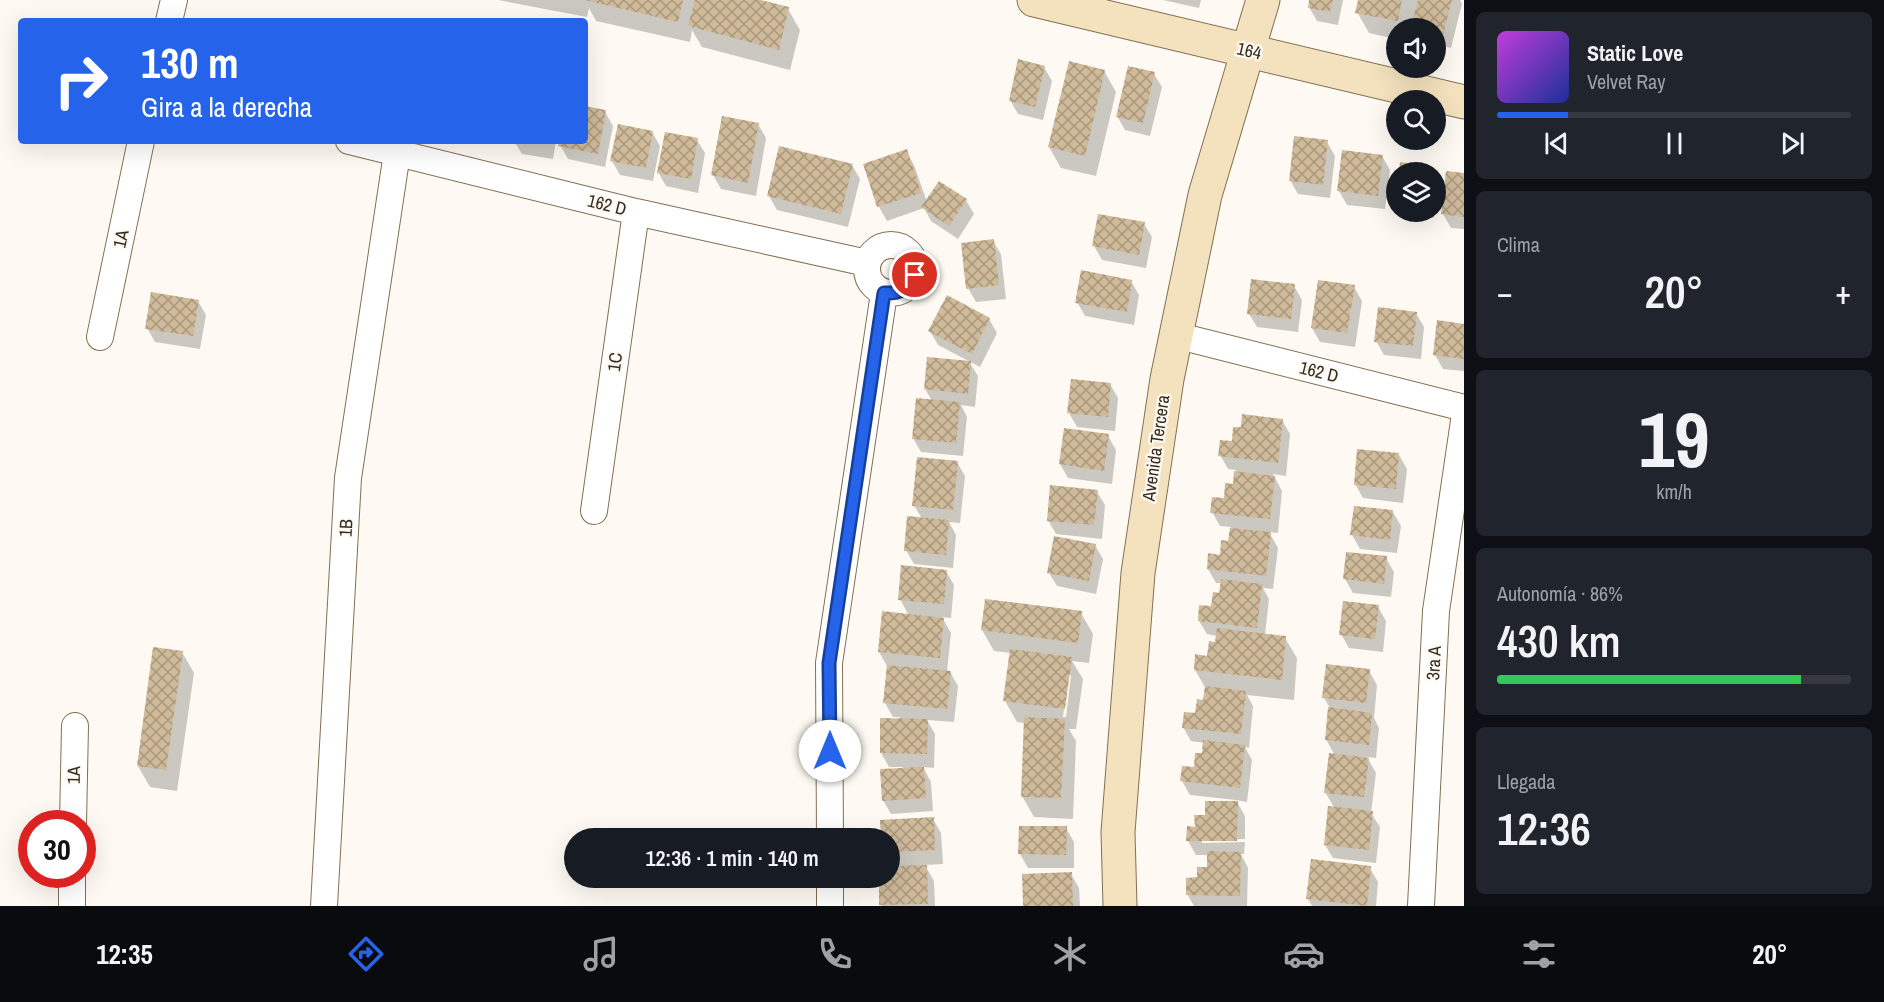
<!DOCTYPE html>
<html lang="es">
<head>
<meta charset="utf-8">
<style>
  body { margin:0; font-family:"Archivo Narrow",sans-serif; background:#20242c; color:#f1f3f6; height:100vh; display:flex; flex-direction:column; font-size:22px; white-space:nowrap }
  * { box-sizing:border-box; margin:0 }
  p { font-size:20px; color:#9ea1a6 }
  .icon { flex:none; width:33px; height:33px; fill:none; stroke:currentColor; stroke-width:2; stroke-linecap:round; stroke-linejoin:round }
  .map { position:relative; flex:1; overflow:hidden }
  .side { display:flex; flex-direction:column; gap:12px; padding:12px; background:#0d0f14; width:420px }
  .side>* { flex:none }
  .top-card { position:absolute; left:18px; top:18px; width:570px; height:126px; border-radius:6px; box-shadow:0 6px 24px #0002; background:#2563eb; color:#fff; overflow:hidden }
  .tools { position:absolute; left:1386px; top:18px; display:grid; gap:12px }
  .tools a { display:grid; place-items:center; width:60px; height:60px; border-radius:50%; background:#171b24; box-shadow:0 6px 24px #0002; font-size:30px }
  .speed { position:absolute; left:18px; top:810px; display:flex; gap:12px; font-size:30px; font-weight:700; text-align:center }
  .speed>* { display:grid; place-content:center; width:78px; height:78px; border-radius:50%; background:#171b24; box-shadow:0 6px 24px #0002; line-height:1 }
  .speed .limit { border:9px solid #d22; background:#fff; color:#111 }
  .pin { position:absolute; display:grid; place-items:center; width:51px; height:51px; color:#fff; margin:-26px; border:3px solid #fff; border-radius:50%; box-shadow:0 2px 6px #0007 }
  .me { position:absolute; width:66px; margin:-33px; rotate:0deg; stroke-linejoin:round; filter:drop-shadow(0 0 4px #0008) }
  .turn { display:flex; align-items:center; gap:21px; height:126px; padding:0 24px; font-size:27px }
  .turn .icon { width:78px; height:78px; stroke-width:2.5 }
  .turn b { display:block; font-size:42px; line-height:51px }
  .big { font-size:45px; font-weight:600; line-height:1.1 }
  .side .widget { flex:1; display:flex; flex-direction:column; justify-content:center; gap:9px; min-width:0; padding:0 21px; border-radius:9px; background:#20242c }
  .side .dial { align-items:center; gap:0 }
  .dial b { font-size:78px; line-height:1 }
  .song { display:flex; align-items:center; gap:18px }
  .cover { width:72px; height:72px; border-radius:9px; background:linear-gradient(135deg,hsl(290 70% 55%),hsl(230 70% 35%)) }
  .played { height:6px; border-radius:3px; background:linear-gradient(90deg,#2563eb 20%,#363941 20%) }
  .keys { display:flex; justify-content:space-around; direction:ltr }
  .heat { display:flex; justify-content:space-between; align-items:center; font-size:33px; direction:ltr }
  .charge { height:9px; border-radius:4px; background:linear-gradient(90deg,#34c759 86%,#363941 0) }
  .trip { position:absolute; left:564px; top:828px; width:336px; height:60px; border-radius:30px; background:#171b24; box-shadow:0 6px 24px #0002; font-weight:600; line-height:60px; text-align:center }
  .menu { display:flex; height:96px; justify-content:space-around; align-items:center; background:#090b0e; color:#9ea1a6 }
  .menu .icon { width:42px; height:42px }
  .menu .on { color:#2563eb }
  .menu b { font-size:27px; color:#f1f3f6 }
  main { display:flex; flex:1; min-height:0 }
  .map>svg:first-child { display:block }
  .shadow { fill:#0003; fill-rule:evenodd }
  .building { fill:url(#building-cross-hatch) }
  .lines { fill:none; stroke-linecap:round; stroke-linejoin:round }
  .street-casing { stroke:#826f51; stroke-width:28 }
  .secondary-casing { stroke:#826f51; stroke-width:35 }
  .street { stroke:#fff; stroke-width:26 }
  .secondary { stroke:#f4e2be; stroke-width:33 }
  .route-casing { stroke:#184099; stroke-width:15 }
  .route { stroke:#2563eb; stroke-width:10 }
  .labels { text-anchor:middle; stroke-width:4.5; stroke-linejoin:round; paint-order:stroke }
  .street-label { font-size:18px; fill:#342c1f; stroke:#fefaf3 }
</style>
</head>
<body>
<main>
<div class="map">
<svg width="1464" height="906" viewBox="0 0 1464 906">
  <defs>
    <pattern id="building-cross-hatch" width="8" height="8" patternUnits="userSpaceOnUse" patternTransform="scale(1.5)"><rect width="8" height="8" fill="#cfba9a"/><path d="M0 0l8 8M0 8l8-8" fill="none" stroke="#a9977d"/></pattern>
  </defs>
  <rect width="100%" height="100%" fill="#fefaf3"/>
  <path class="shadow" d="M498,0H755L788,9L800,30L790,70L702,47L692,30L690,42L596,21L589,8L587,17Z
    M1163,0H1201L1199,8Z
    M1311,0H1343L1338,25L1317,21L1309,7Z
    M1359,0H1460L1462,4L1451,48L1436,44V28H1414L1412,26V28H1396V39L1369,33L1357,12Z
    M1044,67L1052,81L1043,120L1018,114L1010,100Z
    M1104,71L1116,92L1096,176L1061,168L1049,147Z
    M1154,74L1162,87L1150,136L1125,130L1117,116Z
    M585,108L605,112L613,126L605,167L568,159L560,145L561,141H585Z
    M758,124L766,138L756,196L721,189L713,175Z
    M652,132L660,146L653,181L620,175L612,161Z
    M697,140L705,153L698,193L666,186L658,172Z
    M514,141H556L553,159L522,154Z
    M1327,142L1335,156L1330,198L1298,194L1290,180Z
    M906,151L914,165L927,202L966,200L974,214L958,239L931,221L924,208L887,221L879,207L865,165Z
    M1382,156L1390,170L1385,209L1347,205L1339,191Z
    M1401,164L1430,167L1433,172H1400Z
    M852,165L860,179L848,227L777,210L769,196Z
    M1464,174V229L1451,228L1443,214Z
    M1436,176L1438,181L1436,203Z
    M1403,212H1434V218L1405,214Z
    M1144,224L1152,237L1146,268L1102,260L1094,246Z
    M993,241L1001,254L1006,299L976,302L968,288Z
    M1131,281L1139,295L1134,325L1085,316L1077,302Z
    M1294,286L1302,300L1298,332L1257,327L1249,314Z
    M1354,287L1362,301L1355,347L1320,342L1312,328Z
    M198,301L206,315L200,349L155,342L147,328Z
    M1416,313L1424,327L1421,359L1384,355L1376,341Z
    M989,319L997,333L980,367L938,345L930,331Z
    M1464,325V371L1443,369L1435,355Z
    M970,363L978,376L975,407L961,405L967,417L963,456L921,452L913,438L932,401L925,389Z
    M1110,384L1118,398L1115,431L1077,427L1069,413Z
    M1282,420L1290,434L1286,476L1273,474L1282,491L1278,533L1269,532L1278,548L1273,589L1263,588L1269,599L1265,635L1285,638L1297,658L1294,700L1247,695L1253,706L1249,748L1245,747L1252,760L1247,802L1236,800L1245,816V839L1202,840V843L1245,842L1244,854H1241L1248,868L1247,906H1194L1187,894L1208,868V855H1196L1188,841V828H1196L1207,816L1236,803V800L1190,795L1182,781L1195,769L1203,755L1205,743L1191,741L1183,727L1196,715L1205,701L1206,689L1195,670L1208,657L1217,644V636L1207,634L1199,621L1212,608L1221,594L1222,583H1216L1208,569L1221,556L1230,543L1231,527L1220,526L1212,512L1226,500L1234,486L1236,470L1228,469L1220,455L1234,443Z
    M1108,436L1116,450L1112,484L1068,478L1060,464Z
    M1399,455L1407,469L1403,503L1363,498L1355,484Z
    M957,462L965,476L960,523L949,522L956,535L953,568L914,564L906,550L922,519L914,505Z
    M1097,492L1105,505L1102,539L1056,534L1048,520Z
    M1393,512L1401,526L1397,553L1360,549L1352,535Z
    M1095,545L1103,559L1096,594L1057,586L1049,573Z
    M1386,558L1394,572L1391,597L1353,593L1345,579Z
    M946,571L954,585L951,618L942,617L951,633L947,672H950L958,686L954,722L927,720L935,734L934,768L923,767L931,782L933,811L891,814L883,800L903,767H889L881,753L900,717H893L885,703L887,666L879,652L909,616L900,599Z
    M1378,607L1386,621L1383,652L1349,648L1341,634Z
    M1081,613L1093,634L1089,663L1072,661L1083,679L1076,729H1069L1076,741L1073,819L1034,817L1022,796L1025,723L1017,722L1005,701L1011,653L994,651L982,630ZM1068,675H1071L1066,717H1063Z
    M182,652L194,673L177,791L150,787L138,766Z
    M1369,671L1377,685L1374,718L1379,728L1376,758L1367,757L1376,773L1371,813L1380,827L1376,863L1333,858L1325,845L1335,809L1325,792L1335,756L1326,739L1330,708L1324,698Z
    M933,819L941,833L943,864L925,865L934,881L935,906H881L880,878H890V867H892L890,863V838H882V821Z
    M1066,828L1074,842V868H1028L1020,854Z
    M1370,868L1378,882L1376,906H1312L1308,899Z
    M1071,874L1079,888L1080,906H1025Z"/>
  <path class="building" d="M585,0H683L678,22Z
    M695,0H761L789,7L779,50L688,26Z
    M1309,0H1333L1330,12L1308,8Z
    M1358,0H1402L1398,21L1355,13Z
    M1418,0H1452L1443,35L1436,33V28L1411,27Z
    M1018,59L1045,66L1035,107L1009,101Z
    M1069,61L1105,70L1085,156L1048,147Z
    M1128,66L1155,72L1143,123L1116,117Z
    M585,106L606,110L598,154L558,146L559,141H585Z
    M722,116L759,123L748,183L711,175Z
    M618,124L653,131L646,168L610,161Z
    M665,132L698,138L691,179L657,173Z
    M1294,136L1328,140L1323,185L1289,181Z
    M779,146L853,164L841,214L767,196Z
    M907,149L921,193L877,207L863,164Z
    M1342,150L1383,155L1378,196L1337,191Z
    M1400,162L1431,166L1430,172H1399Z
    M1446,171L1464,173V217L1441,214Z
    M939,181L967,199L949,226L921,207Z
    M1098,214L1145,222L1139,255L1092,246Z
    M994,239L999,285L966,289L961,243Z
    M1081,270L1132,280L1127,312L1075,303Z
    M1251,279L1295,284L1291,319L1247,314Z
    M1318,280L1355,285L1347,333L1311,328Z
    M151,292L199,300L193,336L145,329Z
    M947,295L990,318L972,354L928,331Z
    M1378,307L1417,312L1413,346L1374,342Z
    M1437,320L1464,324V359L1433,355Z
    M927,357L971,361L968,394L924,389Z
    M1071,379L1111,383L1108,417L1067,413Z
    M916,398L960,402L956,443L912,439Z
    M1242,414L1283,419L1278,463L1218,456L1220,440L1232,441L1233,427H1241Z
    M1064,428L1109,434L1104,471L1059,464Z
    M1357,449L1399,453L1396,489L1354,485Z
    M917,457L958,461L953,510L912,506Z
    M1234,471L1275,476L1270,519L1210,513L1212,497L1224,498L1225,483L1233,484Z
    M1050,485L1098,490L1094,525L1047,521Z
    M1354,506L1393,510L1390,540L1350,535Z
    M907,516L949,520L946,555L904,551Z
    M1230,528L1271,532L1266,576L1207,569L1208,553L1220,555L1221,540L1228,541Z
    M1054,536L1096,544L1089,581L1047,573Z
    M1346,552L1387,556L1384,584L1343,579Z
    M901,565L947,570L944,604L898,600Z
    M1221,579L1262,584L1257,628L1198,621L1199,605L1211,606L1213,592L1219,593Z
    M985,599L1082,611L1078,643L981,630Z
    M1343,601L1379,605L1375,639L1339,635Z
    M882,611L944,618L940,658L878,652Z
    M1217,628L1286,636L1282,680L1194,670L1195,654L1207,656L1209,641L1215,642Z
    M153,647L183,651L166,770L137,766Z
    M1010,649L1072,657L1065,709L1003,701Z
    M1326,664L1370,669L1366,703L1322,698Z
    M887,665L951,671L947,709L883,703Z
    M1205,686L1246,691L1241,734L1182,728L1184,712L1195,713L1197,699L1203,700Z
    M1328,707L1372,713L1369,745L1325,740Z
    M1024,717L1065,719L1061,798L1021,797Z
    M880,718L928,719L927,754L880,753Z
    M1203,740L1245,745L1240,788L1180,781L1182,766L1194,767L1195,753H1202Z
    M1329,753L1369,758L1364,797L1324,793Z
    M924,767L926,798L882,801L880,769Z
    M1205,801H1238L1237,841H1186L1187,826L1195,827L1194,815H1205Z
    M1328,806L1373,811L1369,850L1324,845Z
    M934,817L935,850L890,852V838H881L880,820Z
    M1019,826H1067L1066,855L1018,854Z
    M1207,851L1241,852L1240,896L1186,895V878L1197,877V867H1207Z
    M1311,859L1371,866L1367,906L1306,899Z
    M927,865L928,904L879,905V878H890V866Z
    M1072,872L1073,906H1023L1022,874Z"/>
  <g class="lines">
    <defs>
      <path id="street" d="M169,21L174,0
        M349,141L636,212L867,263
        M867 269a24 24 0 1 1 48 0a24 24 0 1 1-48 0Z
        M1175,335L1464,408
        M100,337L141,141
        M594,511L636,212
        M73,824L75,726
        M830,838L829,663L884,293
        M830,878V906
        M72,906V874
        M324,906L348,478L397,153
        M1421,906L1436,611L1464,421"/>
      <path id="secondary" d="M1034,0L1464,102
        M1120,906L1118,832L1138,573L1167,379L1205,195L1263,0"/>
    </defs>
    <use href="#street" class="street-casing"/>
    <use href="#secondary" class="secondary-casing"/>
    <use href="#street" class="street"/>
    <use href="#secondary" class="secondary"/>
  </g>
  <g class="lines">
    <defs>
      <path id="route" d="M830,751L829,663L884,293C900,294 908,289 915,275"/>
    </defs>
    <use href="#route" class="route-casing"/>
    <use href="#route" class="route"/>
  </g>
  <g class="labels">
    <g class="street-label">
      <text transform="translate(1249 51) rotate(13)" y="6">164</text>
      <text transform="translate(607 205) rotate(14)" y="6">162 D</text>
      <text transform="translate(121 239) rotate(-78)" y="6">1A</text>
      <text transform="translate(615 362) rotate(-82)" y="6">1C</text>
      <text transform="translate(1319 372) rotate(14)" y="6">162 D</text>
      <text transform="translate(1156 448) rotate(-82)" y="6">Avenida Tercera</text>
      <text transform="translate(346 528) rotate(-87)" y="6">1B</text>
      <text transform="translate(1434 663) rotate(-87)" y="6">3ra A</text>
      <text transform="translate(74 775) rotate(-89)" y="6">1A</text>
    </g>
  </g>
</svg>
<div class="tools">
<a><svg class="icon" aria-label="sound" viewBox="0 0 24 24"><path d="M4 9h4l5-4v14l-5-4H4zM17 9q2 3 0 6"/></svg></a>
<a><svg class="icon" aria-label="search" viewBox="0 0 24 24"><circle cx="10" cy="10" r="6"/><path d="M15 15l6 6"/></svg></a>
<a><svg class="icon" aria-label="layers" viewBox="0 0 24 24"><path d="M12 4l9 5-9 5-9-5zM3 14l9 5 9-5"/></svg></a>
</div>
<div class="speed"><div class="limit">30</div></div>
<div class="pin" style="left:915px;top:275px;background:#d93025"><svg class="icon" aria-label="arrive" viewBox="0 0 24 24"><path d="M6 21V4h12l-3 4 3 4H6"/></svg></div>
<svg class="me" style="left:830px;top:751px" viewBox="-20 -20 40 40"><circle r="19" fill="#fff"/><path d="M0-13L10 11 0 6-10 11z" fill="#2563eb"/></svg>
<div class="trip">12:36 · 1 min · 140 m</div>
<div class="top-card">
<div class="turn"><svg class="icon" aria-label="right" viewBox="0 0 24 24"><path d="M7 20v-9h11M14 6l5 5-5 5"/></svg><div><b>130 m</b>Gira a la derecha</div></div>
</div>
</div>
<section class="side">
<div class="widget">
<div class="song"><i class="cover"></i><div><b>Static Love</b><p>Velvet Ray</p></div></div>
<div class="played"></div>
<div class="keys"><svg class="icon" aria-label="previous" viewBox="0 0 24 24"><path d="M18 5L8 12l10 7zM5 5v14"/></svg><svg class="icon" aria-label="pause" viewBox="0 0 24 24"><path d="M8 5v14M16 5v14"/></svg><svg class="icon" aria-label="next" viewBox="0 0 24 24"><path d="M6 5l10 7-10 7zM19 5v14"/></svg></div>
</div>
<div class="widget"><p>Clima</p>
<div class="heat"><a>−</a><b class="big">20°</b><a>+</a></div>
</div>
<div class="widget dial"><b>19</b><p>km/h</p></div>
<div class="widget"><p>Autonomía · 86%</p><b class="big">430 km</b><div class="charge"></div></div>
<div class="widget"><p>Llegada</p><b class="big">12:36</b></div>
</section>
</main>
<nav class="menu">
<b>12:35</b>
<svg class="icon on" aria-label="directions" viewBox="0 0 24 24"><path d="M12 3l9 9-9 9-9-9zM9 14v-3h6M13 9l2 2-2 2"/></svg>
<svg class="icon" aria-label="music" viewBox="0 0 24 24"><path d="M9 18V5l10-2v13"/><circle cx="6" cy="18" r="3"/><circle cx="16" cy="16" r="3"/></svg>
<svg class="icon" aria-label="phone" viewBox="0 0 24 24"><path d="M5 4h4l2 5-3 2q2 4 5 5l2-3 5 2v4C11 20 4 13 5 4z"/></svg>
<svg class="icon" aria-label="climate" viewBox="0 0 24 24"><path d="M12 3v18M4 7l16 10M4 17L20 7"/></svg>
<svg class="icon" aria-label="car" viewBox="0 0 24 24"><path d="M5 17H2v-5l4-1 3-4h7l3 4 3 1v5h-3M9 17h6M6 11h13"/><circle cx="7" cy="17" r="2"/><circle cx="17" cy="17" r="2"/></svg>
<svg class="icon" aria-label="filters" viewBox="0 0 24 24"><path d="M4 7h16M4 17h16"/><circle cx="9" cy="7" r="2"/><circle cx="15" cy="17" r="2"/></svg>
<b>20°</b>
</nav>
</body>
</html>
